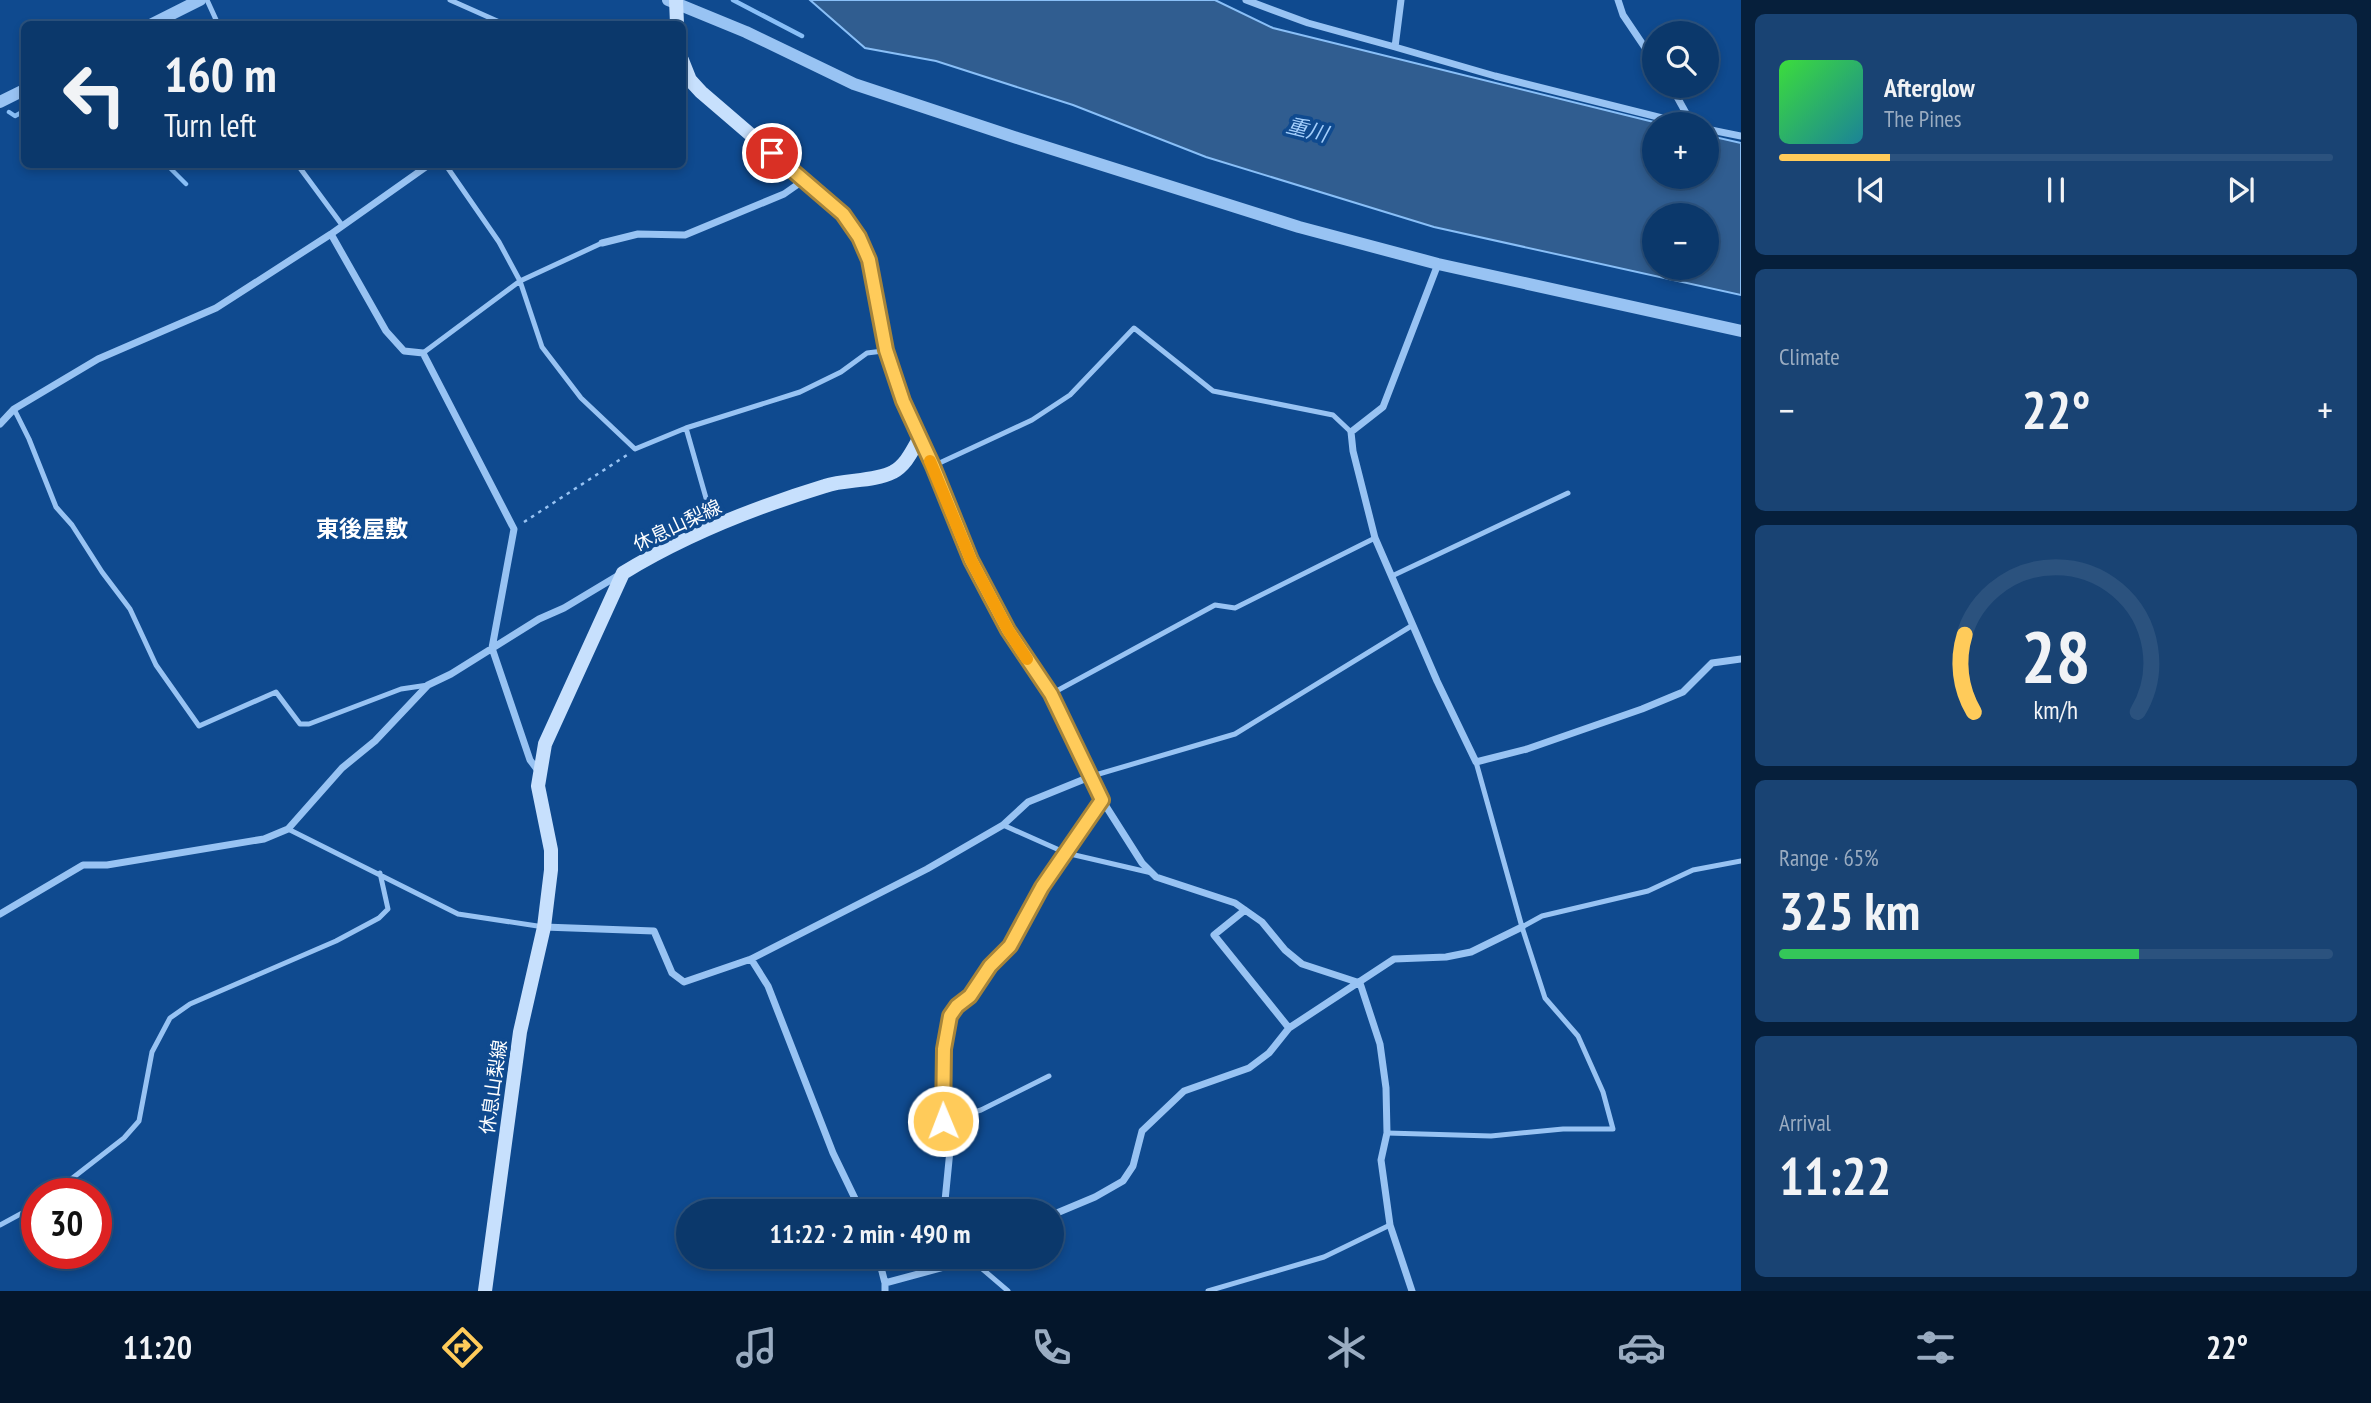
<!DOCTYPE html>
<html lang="en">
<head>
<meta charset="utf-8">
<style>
  body { margin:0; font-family:"PT Sans Narrow","Noto Sans JP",sans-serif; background:#194373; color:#f1f3f6; height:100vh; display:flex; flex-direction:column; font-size:26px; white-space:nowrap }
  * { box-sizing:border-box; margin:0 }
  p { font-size:23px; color:#9aacc1 }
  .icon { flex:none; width:38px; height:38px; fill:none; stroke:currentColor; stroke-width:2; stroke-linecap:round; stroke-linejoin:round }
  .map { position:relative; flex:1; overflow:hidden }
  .sheet { display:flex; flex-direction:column; gap:14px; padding:14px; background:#061f3b; width:630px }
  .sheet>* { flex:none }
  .top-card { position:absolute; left:21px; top:21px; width:665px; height:147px; border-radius:10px; box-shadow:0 4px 10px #0003,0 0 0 2px #2b527e; background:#0b386b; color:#f1f3f6; overflow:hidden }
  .controls { position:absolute; left:1642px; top:21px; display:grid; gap:14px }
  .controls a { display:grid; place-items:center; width:77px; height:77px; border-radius:50%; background:#0b386b; box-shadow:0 4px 10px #0003,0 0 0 2px #2b527e; font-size:35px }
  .speed { position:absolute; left:21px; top:1178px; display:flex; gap:14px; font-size:35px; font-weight:700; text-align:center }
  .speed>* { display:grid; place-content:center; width:91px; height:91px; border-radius:50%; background:#0b386b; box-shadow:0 4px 10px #0003,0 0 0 2px #2b527e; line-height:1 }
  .speed .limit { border:10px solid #d22; background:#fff; color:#111 }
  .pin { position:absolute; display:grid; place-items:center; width:60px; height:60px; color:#fff; margin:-30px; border:4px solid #fff; border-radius:50%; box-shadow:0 2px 7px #0007 }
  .me { position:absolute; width:77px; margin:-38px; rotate:359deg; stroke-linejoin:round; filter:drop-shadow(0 0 5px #0008) }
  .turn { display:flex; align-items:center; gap:24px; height:147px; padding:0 28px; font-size:32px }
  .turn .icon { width:91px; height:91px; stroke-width:2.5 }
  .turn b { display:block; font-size:49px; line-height:60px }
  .big { font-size:52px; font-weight:700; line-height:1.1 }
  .sheet .card { flex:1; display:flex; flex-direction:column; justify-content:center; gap:10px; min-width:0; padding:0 24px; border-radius:10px; background:#194373 }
  .sheet .dial { align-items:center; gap:0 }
  .dial svg { height:182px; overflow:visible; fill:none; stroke:#2b527e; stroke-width:7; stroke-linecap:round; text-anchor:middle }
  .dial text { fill:#f1f3f6; stroke:none }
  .song { display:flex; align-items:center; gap:21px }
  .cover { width:84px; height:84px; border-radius:10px; background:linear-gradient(135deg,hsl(120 70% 55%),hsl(190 70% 35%)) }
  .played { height:7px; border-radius:4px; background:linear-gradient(90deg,#ffcb5a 20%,#2b527e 20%) }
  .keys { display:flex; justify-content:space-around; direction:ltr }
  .heat { display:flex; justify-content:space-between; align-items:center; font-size:38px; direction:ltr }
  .charge { height:10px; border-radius:5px; background:linear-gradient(90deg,#34c759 65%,#2b527e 0) }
  .trip { position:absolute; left:676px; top:1199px; width:388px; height:70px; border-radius:35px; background:#0b386b; box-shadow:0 4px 10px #0003,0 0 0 2px #2b527e; font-weight:700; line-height:70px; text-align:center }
  .tabs { display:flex; height:112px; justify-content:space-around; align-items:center; background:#04162b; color:#9aacc1 }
  .tabs .icon { width:49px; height:49px }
  .tabs .selected { color:#ffcb5a }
  .tabs b { font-size:32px; color:#f1f3f6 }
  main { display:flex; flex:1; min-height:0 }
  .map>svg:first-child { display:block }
  .water { fill:#305d90; stroke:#89bff7; stroke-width:2; fill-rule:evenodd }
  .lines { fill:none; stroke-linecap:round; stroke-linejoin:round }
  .stream { stroke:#89bff7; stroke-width:4.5 }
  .path { stroke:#98c3f3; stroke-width:2.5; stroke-dasharray:3.5 5; stroke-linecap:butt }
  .service { stroke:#98c3f3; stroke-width:5 }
  .minor { stroke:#98c3f3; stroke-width:7 }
  .tertiary { stroke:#98c3f3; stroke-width:12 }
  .secondary { stroke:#c7e0fd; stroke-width:14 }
  .route-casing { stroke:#a6843a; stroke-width:18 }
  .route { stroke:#ffcb5a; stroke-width:12 }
  .slow { stroke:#f59e0b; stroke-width:12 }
  .labels { text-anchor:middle; stroke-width:7; stroke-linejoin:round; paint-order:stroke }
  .street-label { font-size:19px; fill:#fff; stroke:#0f4a8f }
  .water-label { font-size:21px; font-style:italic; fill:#a3cefb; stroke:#0f4a8f }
  .quarter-label { font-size:23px; font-weight:bold; fill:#fff; stroke:#0f4a8f }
</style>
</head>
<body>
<main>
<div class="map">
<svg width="1741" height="1291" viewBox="0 0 1741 1291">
  <rect width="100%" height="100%" fill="#0f4a8f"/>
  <path class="water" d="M810,0H1215L1273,28L1662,124H1654V177H1706V135L1741,143V295L1434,227L1206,157L1073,105L936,61L865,48ZM1654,215H1706V268H1654Z"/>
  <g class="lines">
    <path class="stream" d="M733,0L802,36
      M9,112L15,116L24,111
      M166,164L186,184"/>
    <path class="path" d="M524,522L627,455"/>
    <path class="service" d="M207,0L218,24
      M450,0L504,24
      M297,164L342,225
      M445,164L499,242L520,281L542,347L581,398L635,449L686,428L800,392L841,372L867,353L883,351
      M423,353L520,281L602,243
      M14,409L29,439L56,507L72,525L102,572L130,609L156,665L199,726L276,692L300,724H309L401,689L428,685
      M686,428L714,526
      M933,466L1032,420L1070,395L1134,328L1213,391L1333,415L1351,432
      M1392,576L1568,493
      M1051,694L1215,605L1235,608L1375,538
      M1092,776L1235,734L1413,625
      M1003,825L1066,853L1152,873
      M288,829L458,914L544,927
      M1522,927L1542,916L1648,891L1693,870L1741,861
      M943,1121L981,1110L1049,1076
      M1387,1133L1491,1136L1563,1129H1613L1603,1092L1578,1036L1545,998L1522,927L1476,762
      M52,1194L124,1138L139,1121L152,1052L170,1018L190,1004L336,941L379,918L388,909L380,873
      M0,1225L37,1205
      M959,1263L980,1267L1008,1291
      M1208,1291L1324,1257L1390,1225"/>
    <path class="minor" d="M1246,0L1308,23L1395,47
      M1401,0L1395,47L1495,76L1686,124
      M1618,0L1623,15L1654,61
      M1671,86L1692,124
      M1706,129L1741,136
      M331,234L386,331L404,351L423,353L514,529L492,648L530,760L539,772
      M602,243L638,234L685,235L784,194L804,180
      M1438,264L1383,407L1351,432L1353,451L1375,538L1437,681L1476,762L1527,749L1642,709L1683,692L1712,663L1741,659
      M0,424L14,409L98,359L216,308L331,234L430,164
      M920,440L933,466L971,560L1008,630L1051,694L1102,800L1142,863L1156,877L1235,903L1262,922L1285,950L1302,964L1360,983
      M1245,910L1214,935L1289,1028
      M0,914L83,865H107L264,839L288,829L342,768L375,741L428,685L451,674L539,619L564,608L619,575
      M544,927L654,931L672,973L684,982L751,959L927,869L1003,825L1028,802L1092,776
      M751,959L768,986L833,1153L861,1211
      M1360,983L1380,1044L1386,1088L1387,1133L1381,1160L1390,1225L1412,1291
      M944,1211L950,1150L942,1116L944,1049L950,1016L957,1006L970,996L990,966L1010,946L1042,887L1102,800
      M1052,1215L1095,1197L1123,1181L1133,1166L1142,1131L1184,1091L1249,1068L1269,1053L1289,1028L1394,959L1446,957L1471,952L1522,927
      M878,1256L885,1283V1291
      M885,1283L959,1263L973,1256"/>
    <path class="tertiary" d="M668,0L746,32L854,84L1017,138L1299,227L1438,264L1741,331
      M152,24L200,0
      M0,102L24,90"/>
    <path class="secondary" d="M676,0L677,24
      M485,1291L520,1032L544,927L551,870V850L538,786L545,744L623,573C685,535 756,507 825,486C846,479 873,482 893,472C906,465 912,451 919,439L903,402L886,350L869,260L859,237L843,214L701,92L690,80L682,60"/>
  </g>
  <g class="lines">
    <defs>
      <path id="route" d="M772,153L843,214L859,237L869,260L886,350L903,401L933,466L971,560L1008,630L1051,694L1102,800L1042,887L1010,946L990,966L970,996L957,1006L950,1016L944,1049L943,1121"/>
    </defs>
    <use href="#route" class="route-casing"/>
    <use href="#route" class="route"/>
    <path class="slow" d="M930,461L971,560L1008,630L1027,659"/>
  </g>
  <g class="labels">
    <g class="street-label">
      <text transform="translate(677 525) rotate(-25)" y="7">休息山梨線</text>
      <text transform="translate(493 1087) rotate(-82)" y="7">休息山梨線</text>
    </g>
    <g class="water-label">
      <text transform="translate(1307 130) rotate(14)" y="7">重川</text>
    </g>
    <g class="quarter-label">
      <text x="362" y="537">東後屋敷</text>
    </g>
  </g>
</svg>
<div class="controls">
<a><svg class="icon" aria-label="search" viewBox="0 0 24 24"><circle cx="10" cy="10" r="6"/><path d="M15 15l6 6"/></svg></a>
<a>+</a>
<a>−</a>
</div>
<div class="speed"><div class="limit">30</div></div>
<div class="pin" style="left:772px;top:153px;background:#d93025"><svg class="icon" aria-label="arrive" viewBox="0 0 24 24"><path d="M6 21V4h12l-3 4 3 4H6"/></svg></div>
<svg class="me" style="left:943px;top:1121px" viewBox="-20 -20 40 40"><circle r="17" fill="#ffcb5a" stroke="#fff" stroke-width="3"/><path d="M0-11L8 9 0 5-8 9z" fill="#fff"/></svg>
<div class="trip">11:22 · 2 min · 490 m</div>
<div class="top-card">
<div class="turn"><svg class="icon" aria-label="left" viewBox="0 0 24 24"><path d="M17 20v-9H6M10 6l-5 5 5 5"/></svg><div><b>160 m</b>Turn left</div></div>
</div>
</div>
<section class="sheet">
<div class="card">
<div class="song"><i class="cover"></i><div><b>Afterglow</b><p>The Pines</p></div></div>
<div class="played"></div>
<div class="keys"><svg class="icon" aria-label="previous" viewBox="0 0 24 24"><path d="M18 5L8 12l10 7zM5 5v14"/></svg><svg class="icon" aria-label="pause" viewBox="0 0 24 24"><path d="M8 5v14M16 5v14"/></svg><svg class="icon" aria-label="next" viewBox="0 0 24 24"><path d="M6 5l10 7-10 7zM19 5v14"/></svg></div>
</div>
<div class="card"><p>Climate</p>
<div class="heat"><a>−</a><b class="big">22°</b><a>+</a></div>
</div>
<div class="card dial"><svg viewBox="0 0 100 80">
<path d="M14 69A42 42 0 1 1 86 69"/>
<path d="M14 69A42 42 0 0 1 10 35" stroke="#ffcb5a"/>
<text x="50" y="56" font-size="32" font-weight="700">28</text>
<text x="50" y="72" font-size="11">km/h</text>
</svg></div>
<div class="card"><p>Range · 65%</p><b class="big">325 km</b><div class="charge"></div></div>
<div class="card"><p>Arrival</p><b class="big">11:22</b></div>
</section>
</main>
<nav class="tabs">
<b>11:20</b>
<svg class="icon selected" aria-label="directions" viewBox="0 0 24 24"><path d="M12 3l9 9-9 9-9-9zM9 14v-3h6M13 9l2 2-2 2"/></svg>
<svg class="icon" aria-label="music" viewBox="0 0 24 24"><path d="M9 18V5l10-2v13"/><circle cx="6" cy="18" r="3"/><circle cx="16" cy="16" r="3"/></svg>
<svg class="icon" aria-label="phone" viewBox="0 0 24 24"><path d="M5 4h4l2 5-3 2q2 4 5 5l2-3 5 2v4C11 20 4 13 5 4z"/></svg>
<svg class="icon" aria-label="climate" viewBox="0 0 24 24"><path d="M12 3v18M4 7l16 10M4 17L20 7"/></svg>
<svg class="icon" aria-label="car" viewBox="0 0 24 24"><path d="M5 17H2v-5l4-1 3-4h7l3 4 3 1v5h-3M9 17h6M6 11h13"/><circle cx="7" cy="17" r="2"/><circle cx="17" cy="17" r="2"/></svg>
<svg class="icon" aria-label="filters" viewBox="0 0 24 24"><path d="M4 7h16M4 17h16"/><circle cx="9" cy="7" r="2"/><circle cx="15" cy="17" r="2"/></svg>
<b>22°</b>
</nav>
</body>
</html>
